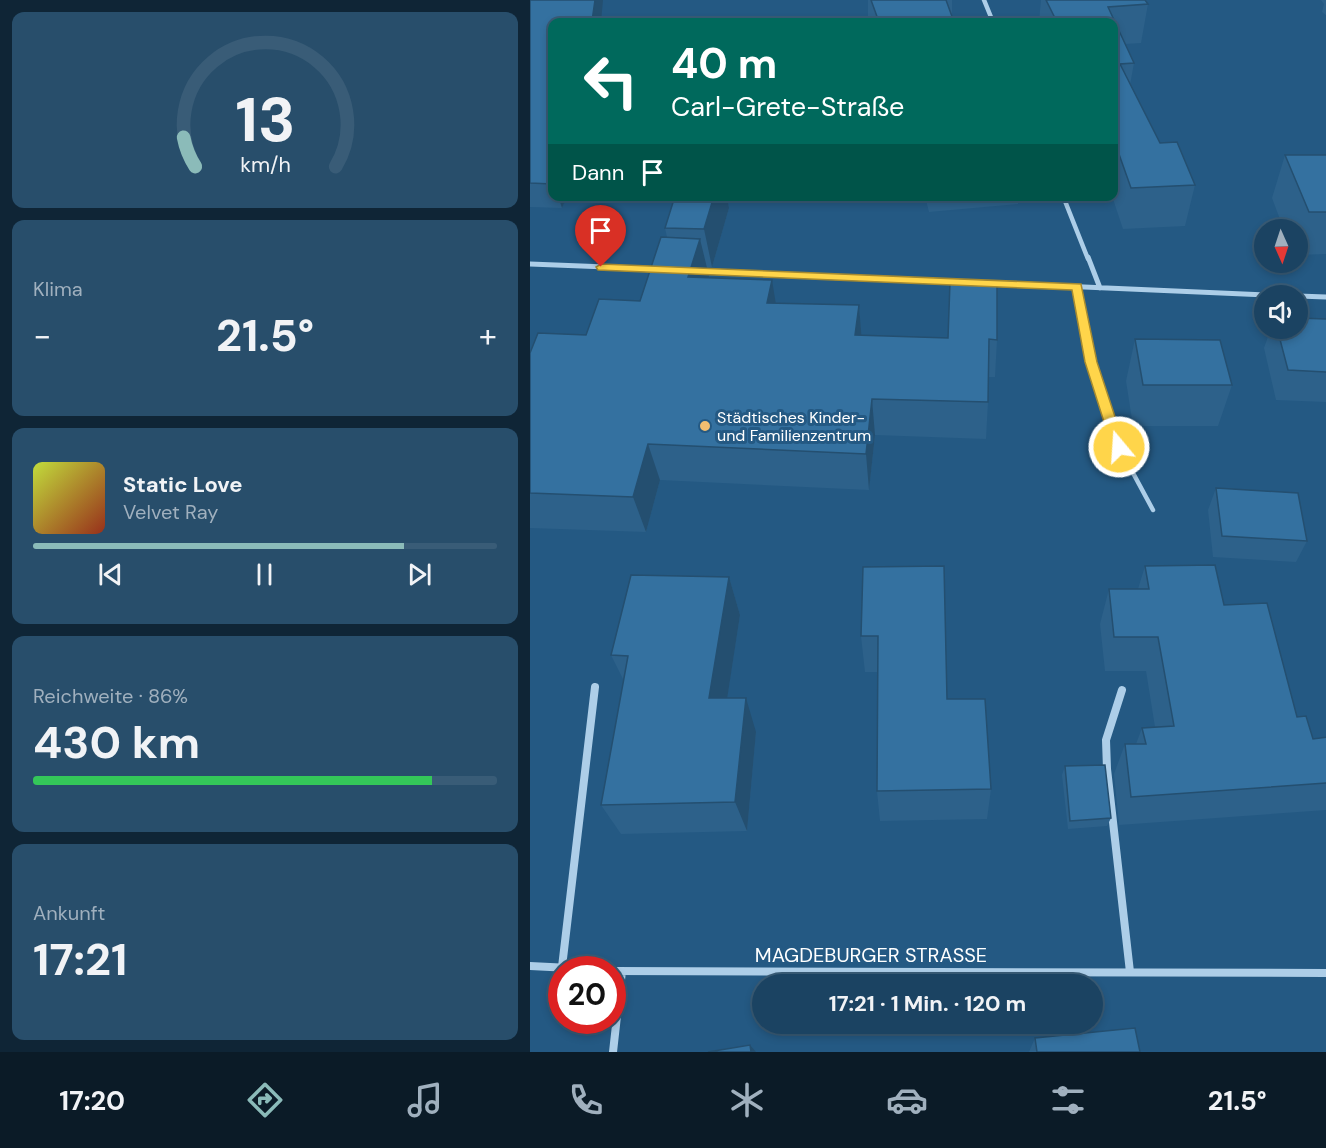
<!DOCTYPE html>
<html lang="de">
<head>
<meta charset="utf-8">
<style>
  body { margin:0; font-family:"DM Sans",sans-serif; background:#284e6b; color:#f1f3f6; height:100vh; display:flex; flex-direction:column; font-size:22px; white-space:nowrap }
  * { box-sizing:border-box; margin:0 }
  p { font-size:20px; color:#a0b0be }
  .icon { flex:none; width:33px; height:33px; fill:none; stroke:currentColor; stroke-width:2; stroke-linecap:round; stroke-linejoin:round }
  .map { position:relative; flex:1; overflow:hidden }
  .panel { display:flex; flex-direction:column; gap:12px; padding:12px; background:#0f2536; width:530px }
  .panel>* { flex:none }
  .hud { position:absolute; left:18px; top:18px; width:570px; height:183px; border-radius:12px; box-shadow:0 3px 9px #0003,0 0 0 2px #395c77; background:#00695c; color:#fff; overflow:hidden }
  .needle { width:39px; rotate:177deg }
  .buttons { position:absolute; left:724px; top:219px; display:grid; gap:12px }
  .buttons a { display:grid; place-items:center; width:54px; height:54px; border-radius:50%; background:#1b4362; box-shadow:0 3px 9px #0003,0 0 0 2px #395c77; font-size:30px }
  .speed { position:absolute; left:18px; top:956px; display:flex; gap:12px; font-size:30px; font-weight:700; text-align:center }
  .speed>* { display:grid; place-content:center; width:78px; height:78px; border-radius:50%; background:#1b4362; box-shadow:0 3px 9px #0003,0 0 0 2px #395c77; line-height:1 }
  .speed .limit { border:9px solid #d22; background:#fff; color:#111 }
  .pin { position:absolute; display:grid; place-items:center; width:51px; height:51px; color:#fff; margin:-62px -26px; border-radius:50% 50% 50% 0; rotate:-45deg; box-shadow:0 0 6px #0007 }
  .pin .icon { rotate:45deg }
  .me { position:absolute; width:66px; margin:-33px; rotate:342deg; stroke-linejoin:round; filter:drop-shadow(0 0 4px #0008) }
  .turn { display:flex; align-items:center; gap:21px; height:126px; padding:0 24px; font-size:27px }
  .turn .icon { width:78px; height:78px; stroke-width:2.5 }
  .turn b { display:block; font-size:42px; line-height:51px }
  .then { display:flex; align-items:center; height:57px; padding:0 24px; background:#0003; gap:12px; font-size:22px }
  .big { font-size:45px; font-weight:700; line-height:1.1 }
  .panel .widget { flex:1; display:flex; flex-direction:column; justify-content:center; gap:9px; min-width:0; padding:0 21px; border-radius:12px; background:#284e6b }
  .panel .dial { align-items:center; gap:0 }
  .dial svg { height:156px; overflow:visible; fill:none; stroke:#395c77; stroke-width:7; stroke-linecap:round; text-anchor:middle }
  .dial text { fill:#f1f3f6; stroke:none }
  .song { display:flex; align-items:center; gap:18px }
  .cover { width:72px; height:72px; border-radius:9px; background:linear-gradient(135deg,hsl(70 70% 55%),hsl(10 70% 35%)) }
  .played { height:6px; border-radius:3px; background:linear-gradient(90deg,#8bbbb9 80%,#395c77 80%) }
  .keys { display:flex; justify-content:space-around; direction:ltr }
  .heat { display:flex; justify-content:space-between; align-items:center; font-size:33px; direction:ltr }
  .charge { height:9px; border-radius:4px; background:linear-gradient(90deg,#34c759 86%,#395c77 0) }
  .trip { position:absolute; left:222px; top:974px; width:351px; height:60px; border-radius:30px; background:#1b4362; box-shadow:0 3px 9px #0003,0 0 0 2px #395c77; font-weight:700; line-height:60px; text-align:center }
  .tabs { display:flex; height:96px; justify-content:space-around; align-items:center; background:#0b1b27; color:#a0b0be }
  .tabs .icon { width:42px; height:42px }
  .tabs .on { color:#8bbbb9 }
  .tabs b { font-size:27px; color:#f1f3f6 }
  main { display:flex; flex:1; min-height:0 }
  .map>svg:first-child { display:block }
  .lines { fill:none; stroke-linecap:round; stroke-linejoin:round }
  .lane { stroke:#adcee8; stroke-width:4.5 }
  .street-far2 { stroke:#adcee8; stroke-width:4.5 }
  .street-far1 { stroke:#adcee8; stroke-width:5 }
  .street { stroke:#adcee8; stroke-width:8 }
  .wall { fill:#2d618a }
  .shaded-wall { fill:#244f70 }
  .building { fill:#3471a0; stroke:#244f70; stroke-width:1.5 }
  .route { fill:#ffd54a; stroke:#a68a30; stroke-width:1.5 }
  .poi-dot { fill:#f2be70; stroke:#245983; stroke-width:2 }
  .labels { text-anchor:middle; stroke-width:6; stroke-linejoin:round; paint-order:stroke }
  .poi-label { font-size:16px; fill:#fff; stroke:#245983; text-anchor:start }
  .near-street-label { font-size:20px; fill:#fff; stroke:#245983 }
</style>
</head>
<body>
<main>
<section class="panel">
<div class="widget dial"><svg viewBox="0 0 100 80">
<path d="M14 69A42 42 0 1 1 86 69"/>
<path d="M14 69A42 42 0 0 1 8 54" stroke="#8bbbb9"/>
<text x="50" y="56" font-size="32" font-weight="700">13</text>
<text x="50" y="72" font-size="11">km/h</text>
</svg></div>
<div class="widget"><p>Klima</p>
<div class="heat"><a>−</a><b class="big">21.5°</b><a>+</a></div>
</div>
<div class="widget">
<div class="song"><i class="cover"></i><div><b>Static Love</b><p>Velvet Ray</p></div></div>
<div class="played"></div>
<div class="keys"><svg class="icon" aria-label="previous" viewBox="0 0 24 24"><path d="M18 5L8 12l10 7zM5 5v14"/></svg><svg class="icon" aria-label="pause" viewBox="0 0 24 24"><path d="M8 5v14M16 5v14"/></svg><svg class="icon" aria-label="next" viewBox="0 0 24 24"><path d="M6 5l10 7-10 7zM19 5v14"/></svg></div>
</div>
<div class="widget"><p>Reichweite · 86%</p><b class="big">430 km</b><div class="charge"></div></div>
<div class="widget"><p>Ankunft</p><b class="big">17:21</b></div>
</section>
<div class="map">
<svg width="797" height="1052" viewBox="0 0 797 1052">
  <rect width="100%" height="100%" fill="#245983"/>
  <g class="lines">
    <path class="lane" d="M547,287L561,362L589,447L623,510"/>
    <path class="street-far2" d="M454,0L463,22
      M533,196L558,259"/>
    <path class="street-far1" d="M558,257L570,288
      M0,264L128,269
      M171,271L427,282
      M462,283L758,296
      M768,296L797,297"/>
    <path class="street" d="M592,690L576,740L577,769L600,972
      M0,966L60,969
      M32,967L65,687
      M82,971L797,973
      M83,1052L92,971"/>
  </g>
  <path class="wall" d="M0,0L71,22H22V196H37L32,208L0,207Z
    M338,0H422V17L424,22H340L338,17Z
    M511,0H615L618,4L611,43L595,44L604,63L600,85L630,143L665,185L655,226L593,229L582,196H584V22H509Z
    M791,0H797V16L792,12L794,4Z
    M755,155H797V254L768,255V230H754L742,198Z
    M145,196H197L199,208L182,267H176L178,278L246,303L329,305L331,335L467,340L465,377H458V402L456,439L345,435L339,490L130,480L116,532L0,528V353L56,335L110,301L137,237L135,228Z
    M395,196H489L488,204L399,212Z
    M797,319V402L746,400L734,348L741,328H747Z
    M605,339L702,385L688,426H603L596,381Z
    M686,488L777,541L766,562L683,557L678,510Z
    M615,566L694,605L767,717L783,739L797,737V810L589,825L584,774L595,744H606L612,728L625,727L616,671H575L570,624L579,589H608Z
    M333,567L417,699L461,789L457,819L350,821L347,791L348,672H335L331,636Z
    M199,577L210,615L197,698L226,732L217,831L91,834L71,805L94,681L81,655Z
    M535,766L581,818L577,826L538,829L532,775Z
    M505,1038L610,1052H499Z"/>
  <path class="shaded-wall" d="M65,0H73L71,22H63L62,21Z
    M28,196H37L32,208Z
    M184,196H197L199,208L182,267L174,229Z
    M170,239L179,276L167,315L158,277Z
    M242,280L248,317L237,303Z
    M329,305L332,343L325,335Z
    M342,399L345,435L339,490L336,454Z
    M118,444L130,480L116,532L103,497Z
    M199,577L210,615L192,732L179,698Z
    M216,698L226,732L217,831L205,802Z
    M220,1045L226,1052H221Z"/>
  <path class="building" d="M0,0H65L62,21H55L54,22H22V184L0,183Z
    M341,0H416L424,22H349Z
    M516,0H615L618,4L578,7L604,63L590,64L630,143L647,142L665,185L601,188L584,140V22H527Z
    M755,155H797V212H779Z
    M145,196H184L174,229L135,228Z
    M131,237L170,239L158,277L242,280L237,303L329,305L325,335L418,338L420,282L467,283V340L459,339L458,402L342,399L336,454L118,444L103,497L0,493V353L8,333L56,335L69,299L110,301Z
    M768,318L797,319V372L758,370L747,328H768Z
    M605,339L690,340L702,385H613Z
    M686,488L768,493L777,541L692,536Z
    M685,565L694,605L737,603L767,717L776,716L783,739L797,737V783L601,797L595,744H616L612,728L644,726L628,637H584L579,589H619L615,566Z
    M414,566L417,699H455L461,789L347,791L348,636H331L333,567Z
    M101,575L199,577L179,698H216L205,802L71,805L98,656L81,655Z
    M575,765L581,818L540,821L535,766Z
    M605,1028L610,1052H507L505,1038Z
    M220,1045L221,1052H178Z"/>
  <path class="route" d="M71,264L551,284L567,362L595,447L589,452L582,447L555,362L542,290L68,270L66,267Z"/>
  <circle class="poi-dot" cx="175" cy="426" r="6"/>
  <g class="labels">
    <g class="poi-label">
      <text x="187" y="423">Städtisches Kinder-<tspan x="187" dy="18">und Familienzentrum</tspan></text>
    </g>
    <g class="near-street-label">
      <text x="341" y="962">MAGDEBURGER STRASSE</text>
    </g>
  </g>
</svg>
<div class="buttons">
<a><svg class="needle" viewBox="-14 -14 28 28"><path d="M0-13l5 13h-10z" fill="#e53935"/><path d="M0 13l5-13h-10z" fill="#a0b0be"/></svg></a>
<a><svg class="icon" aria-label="sound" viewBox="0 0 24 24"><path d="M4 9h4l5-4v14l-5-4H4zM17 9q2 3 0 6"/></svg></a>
</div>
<div class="speed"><div class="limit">20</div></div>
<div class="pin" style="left:71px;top:267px;background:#d93025"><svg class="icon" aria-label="arrive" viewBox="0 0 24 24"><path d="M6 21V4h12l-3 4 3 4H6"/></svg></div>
<svg class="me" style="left:589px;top:447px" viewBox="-20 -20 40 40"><circle r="17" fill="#ffd54a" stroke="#fff" stroke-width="3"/><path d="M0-11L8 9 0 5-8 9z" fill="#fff"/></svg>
<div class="trip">17:21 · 1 Min. · 120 m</div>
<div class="hud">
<div class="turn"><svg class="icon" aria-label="left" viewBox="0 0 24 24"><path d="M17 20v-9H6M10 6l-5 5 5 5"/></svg><div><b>40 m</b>Carl-Grete-Straße</div></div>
<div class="then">Dann<svg class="icon" aria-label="arrive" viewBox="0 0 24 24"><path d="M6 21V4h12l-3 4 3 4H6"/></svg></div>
</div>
</div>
</main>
<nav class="tabs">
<b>17:20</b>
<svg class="icon on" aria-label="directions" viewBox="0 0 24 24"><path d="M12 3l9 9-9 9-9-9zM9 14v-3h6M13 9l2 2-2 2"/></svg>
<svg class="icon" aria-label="music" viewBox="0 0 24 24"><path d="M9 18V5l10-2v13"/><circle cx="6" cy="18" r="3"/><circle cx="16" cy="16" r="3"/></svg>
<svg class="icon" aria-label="phone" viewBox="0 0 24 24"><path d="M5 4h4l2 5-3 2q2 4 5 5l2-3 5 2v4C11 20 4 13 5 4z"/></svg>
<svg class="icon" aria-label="climate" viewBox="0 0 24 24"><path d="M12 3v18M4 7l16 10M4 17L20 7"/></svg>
<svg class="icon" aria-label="car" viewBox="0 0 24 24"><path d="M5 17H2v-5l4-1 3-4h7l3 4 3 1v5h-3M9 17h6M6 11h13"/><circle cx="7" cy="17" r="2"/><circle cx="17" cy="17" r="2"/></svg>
<svg class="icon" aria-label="filters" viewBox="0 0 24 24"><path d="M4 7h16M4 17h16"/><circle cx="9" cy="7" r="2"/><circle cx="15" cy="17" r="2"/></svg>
<b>21.5°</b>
</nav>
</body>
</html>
